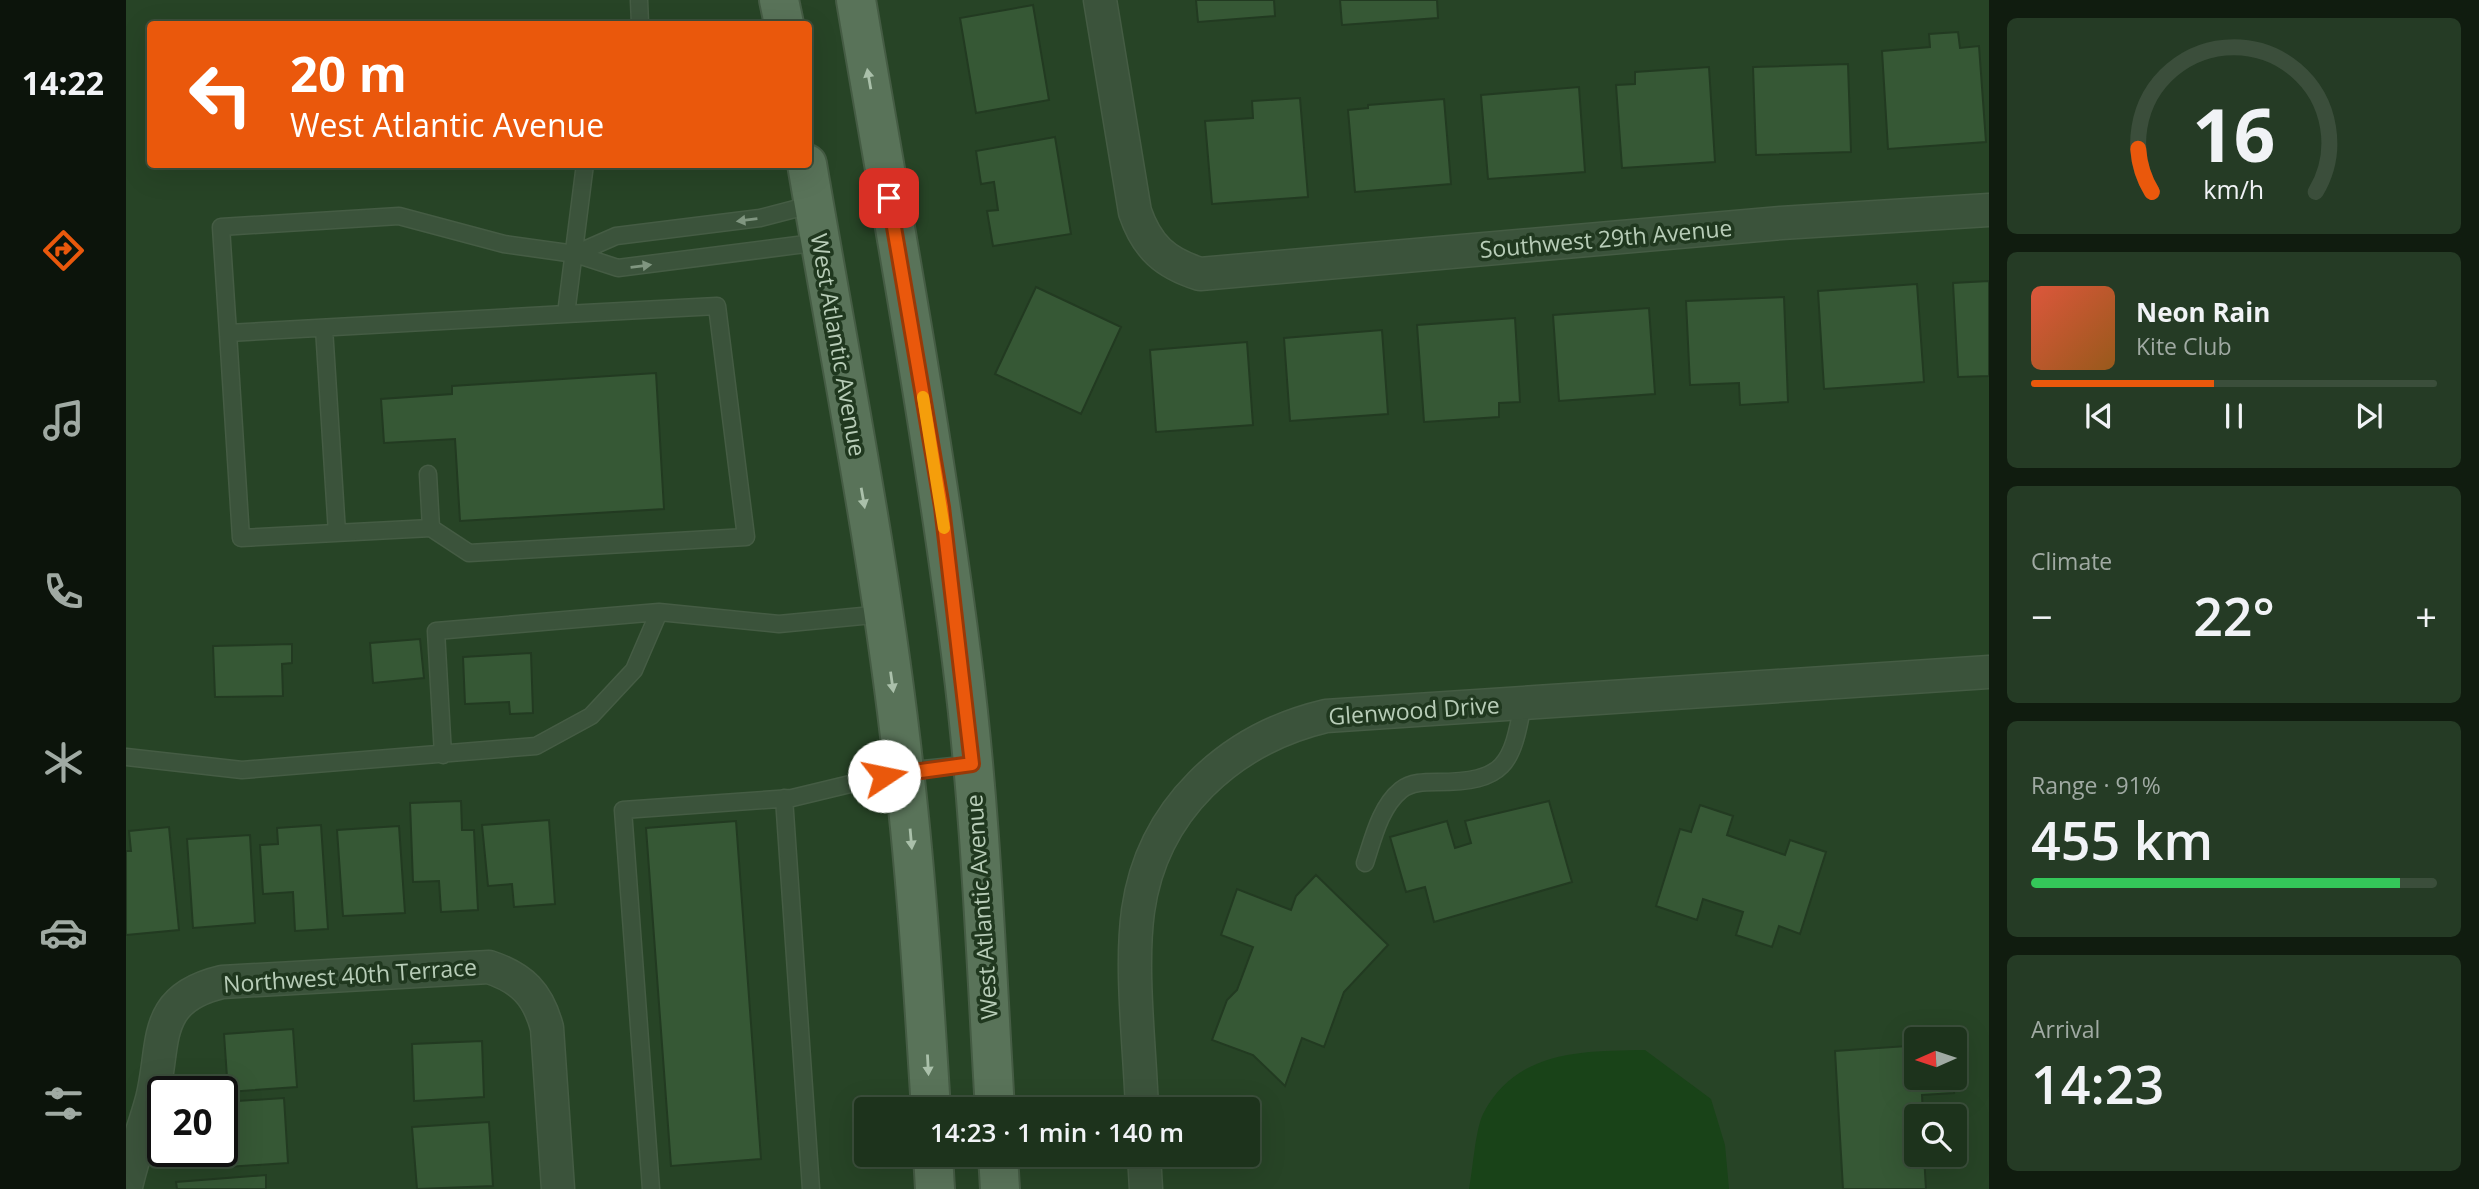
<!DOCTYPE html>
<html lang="en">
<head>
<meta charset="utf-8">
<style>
  body { margin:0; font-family:"Open Sans",sans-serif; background:#253b25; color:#f1f3f6; height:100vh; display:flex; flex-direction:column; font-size:26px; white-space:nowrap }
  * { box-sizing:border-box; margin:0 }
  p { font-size:23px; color:#a0aaa3 }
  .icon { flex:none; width:38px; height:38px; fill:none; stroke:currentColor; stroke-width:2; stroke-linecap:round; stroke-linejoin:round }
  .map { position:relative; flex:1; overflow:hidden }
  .drawer { display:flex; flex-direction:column; gap:18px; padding:18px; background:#101c0f; width:490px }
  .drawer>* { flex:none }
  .hud { position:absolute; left:21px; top:21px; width:665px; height:147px; border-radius:7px; box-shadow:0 7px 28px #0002,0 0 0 2px #3b4e3b; background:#ea580c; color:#fff; overflow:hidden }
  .needle { width:46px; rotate:267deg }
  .controls { position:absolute; left:1778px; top:1027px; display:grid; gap:14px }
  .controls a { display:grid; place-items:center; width:63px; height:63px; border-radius:7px; background:#1d331c; box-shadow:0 7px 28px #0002,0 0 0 2px #3b4e3b; font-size:35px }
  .speed { position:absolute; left:21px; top:1076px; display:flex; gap:14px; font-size:35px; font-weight:700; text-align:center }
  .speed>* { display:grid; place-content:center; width:91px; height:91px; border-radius:50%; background:#1d331c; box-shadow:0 7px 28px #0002,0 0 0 2px #3b4e3b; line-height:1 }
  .speed .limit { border:4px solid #111; border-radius:10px; background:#fff; color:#111 }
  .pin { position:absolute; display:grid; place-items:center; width:60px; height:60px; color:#fff; margin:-30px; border-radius:14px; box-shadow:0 4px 10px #0006 }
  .me { position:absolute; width:77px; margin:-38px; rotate:79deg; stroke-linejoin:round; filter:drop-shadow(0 0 5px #0008) }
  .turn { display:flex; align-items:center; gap:24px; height:147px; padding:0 28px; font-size:32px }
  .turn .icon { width:91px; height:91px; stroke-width:2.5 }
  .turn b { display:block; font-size:49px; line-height:60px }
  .big { font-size:52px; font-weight:600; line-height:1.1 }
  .drawer .widget { flex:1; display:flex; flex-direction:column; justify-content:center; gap:10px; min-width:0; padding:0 24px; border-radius:10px; background:#253b25 }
  .drawer .dial { align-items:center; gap:0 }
  .dial svg { height:182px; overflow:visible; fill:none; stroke:#3b4e3b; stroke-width:7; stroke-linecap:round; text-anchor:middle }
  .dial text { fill:#f1f3f6; stroke:none }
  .song { display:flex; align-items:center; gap:21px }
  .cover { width:84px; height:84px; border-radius:10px; background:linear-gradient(135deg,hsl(10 70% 55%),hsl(30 70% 35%)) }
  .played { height:7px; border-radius:4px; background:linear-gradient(90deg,#ea580c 45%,#3b4e3b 45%) }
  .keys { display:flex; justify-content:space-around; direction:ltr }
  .heat { display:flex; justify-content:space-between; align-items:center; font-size:38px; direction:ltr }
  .charge { height:10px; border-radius:5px; background:linear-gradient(90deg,#34c759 91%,#3b4e3b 0) }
  .trip { position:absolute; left:728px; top:1097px; width:406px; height:70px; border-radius:7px; background:#1d331c; box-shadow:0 7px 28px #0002,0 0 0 2px #3b4e3b; font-weight:600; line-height:70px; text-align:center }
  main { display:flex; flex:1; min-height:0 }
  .menu { display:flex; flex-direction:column; width:126px; justify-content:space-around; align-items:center; background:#0c140b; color:#a0aaa3 }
  .menu .icon { width:49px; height:49px }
  .menu .current { color:#ea580c }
  .menu b { font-size:32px; color:#f1f3f6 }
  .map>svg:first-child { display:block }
  .water { fill:#194318 }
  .building { fill:#365835; stroke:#223a21; stroke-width:2 }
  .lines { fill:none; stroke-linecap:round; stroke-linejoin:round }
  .lane-casing { stroke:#455c44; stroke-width:19 }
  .street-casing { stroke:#455c44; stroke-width:35 }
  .primary-casing { stroke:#455c44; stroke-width:42 }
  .lane { stroke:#3b533b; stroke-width:16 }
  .street { stroke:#3b533b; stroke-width:32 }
  .primary { stroke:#597359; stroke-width:38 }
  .oneway { fill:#aac0aa }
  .oneway2 { fill:#809680 }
  .route-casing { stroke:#983908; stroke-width:18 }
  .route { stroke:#ea580c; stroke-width:12 }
  .slow { stroke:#f59e0b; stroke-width:12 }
  .labels { text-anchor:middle; stroke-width:7; stroke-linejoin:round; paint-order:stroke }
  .street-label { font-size:23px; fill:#b8cdb8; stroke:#20381f }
</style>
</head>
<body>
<main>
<nav class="menu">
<b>14:22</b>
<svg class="icon current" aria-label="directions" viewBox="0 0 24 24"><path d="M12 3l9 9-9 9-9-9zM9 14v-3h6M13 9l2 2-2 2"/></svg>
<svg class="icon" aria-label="music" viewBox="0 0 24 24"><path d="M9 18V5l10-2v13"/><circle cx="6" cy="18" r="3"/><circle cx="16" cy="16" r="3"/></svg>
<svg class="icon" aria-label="phone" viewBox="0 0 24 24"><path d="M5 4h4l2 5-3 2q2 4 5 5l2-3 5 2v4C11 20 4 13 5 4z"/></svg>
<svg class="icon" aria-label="climate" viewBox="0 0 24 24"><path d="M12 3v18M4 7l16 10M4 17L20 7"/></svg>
<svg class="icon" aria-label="car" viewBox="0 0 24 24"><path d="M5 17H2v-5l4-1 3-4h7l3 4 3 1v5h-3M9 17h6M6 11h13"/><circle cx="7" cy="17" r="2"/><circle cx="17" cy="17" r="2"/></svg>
<svg class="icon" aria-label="filters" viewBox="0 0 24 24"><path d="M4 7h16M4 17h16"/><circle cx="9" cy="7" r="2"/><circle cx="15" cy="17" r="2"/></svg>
</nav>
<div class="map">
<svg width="1863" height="1189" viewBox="0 0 1863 1189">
  <rect width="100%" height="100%" fill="#274426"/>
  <path class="water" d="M1519,1050L1585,1099L1599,1145L1603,1189H1343C1347,1169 1349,1131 1357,1114C1390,1050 1456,1051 1519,1050Z"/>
  <path class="building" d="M1070,0H1148L1149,16L1072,22Z
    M1214,0H1311L1312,18L1216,25Z
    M907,5L923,100L850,113L834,18Z
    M1832,32L1834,48L1853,46L1860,142L1762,149L1756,51L1804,47L1803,34Z
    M1722,64L1725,152L1630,155L1627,67Z
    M1583,67L1589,162L1496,168L1490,85L1509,84V72Z
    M1453,87L1459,172L1362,179L1355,95Z
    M1174,98L1182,197L1086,204L1079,121L1127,118L1126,101Z
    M1318,99L1325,184L1229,192L1222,110L1242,108V105Z
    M929,137L945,234L867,246L861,211L872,210L868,182L855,184L850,151Z
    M1863,281V376L1832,377L1827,283Z
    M1791,284L1798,382L1698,389L1692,291Z
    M910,287L995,327L955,414L869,374Z
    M1658,297L1662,402L1614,405L1613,383L1564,385L1560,301Z
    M1523,308L1529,394L1433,401L1427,315Z
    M1389,318L1394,402L1373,403V417L1298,422L1291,325Z
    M1256,330L1262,414L1164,421L1158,338Z
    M1121,342L1127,425L1030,432L1024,350Z
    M530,373L538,509L334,521L329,439L258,443L255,399L326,394V386Z
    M294,639L298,678L247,683L244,643Z
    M166,644V663L156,664L157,696L89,697L87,646Z
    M405,653L407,713L384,714L383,702L339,704L337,657Z
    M335,801L336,830H348L352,910L315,912L313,881L287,882L284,803Z
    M1423,801L1446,882L1308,922L1299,887L1280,892L1264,837L1321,821L1329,848L1345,843L1339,821Z
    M1574,805L1607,816L1601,835L1659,855L1664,840L1700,852L1674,934L1653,926L1646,947L1610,935L1617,912L1577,899L1571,920L1530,906L1554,829L1565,832Z
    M423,820L429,904L388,907L386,884L362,886L356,825Z
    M610,821L635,1159L545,1166L520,828Z
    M195,825L202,929L169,931L167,892L137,894L134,845L152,844L151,828Z
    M273,826L279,913L217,916L211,830Z
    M43,827L53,930L0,935V851H5L3,831Z
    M124,835L129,923L67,928L61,839Z
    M1190,875L1262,945L1218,992L1198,1047L1176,1038L1159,1086L1127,1055L1086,1040L1101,1000L1111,990L1127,947L1095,935L1111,889L1165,910L1170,896Z
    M167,1029L171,1087L102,1092L98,1034Z
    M356,1041L358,1097L288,1101L286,1044Z
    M1781,1046L1782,1055L1790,1054V1078H1827L1828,1093L1796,1095L1797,1116H1790V1156H1798L1800,1189H1717L1709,1051Z
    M158,1098L162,1163L86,1168L85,1152H96V1102Z
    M363,1122L367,1186L291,1189L286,1127Z
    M140,1175V1189H51L50,1182Z"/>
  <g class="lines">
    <defs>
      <path id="lane" d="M513,0L514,24
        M449,254L490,236L634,218L688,204
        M198,328L211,533
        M102,333L95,227L273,216L378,244L449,254L492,268L695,242
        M302,474L305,528L115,538L102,333L440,314L459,164
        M305,528L343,553L620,537L591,306L440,314
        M317,755L310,631L533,612L653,624L757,614
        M0,757L116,770L410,746L465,716L508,670L533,612
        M658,798L685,1189
        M1239,863C1247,839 1254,807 1275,790C1285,782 1299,782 1311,782C1379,782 1386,765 1397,703
        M525,1189L497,810L666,798L778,771L846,764"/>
      <path id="street" d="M974,0L1009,212C1021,247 1039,263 1074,274L1655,223L1863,210
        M1016,1110C1014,1049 1004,970 1012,911C1026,810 1103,739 1200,716L1863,672
        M1018,1155L1020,1189
        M0,1187C6,1158 18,1129 26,1099C40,1043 24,999 96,982L363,967C396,978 412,994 421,1028L432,1189"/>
      <path id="primary" d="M653,0L658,24
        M730,0C767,220 808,439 836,661C855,810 860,960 869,1110
        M681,164C715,366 756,568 778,771C791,884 798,997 805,1110
        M807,1155L809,1189
        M872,1155L874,1189"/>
    </defs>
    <use href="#lane" class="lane-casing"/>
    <use href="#street" class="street-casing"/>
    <use href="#primary" class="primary-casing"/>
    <use href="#lane" class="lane"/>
    <use href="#street" class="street"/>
    <use href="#primary" class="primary"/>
  </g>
  <defs><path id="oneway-solid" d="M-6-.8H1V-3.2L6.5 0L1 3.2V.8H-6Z" transform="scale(1.75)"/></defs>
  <g class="oneway">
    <use href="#oneway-solid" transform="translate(743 79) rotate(-100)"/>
    <use href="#oneway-solid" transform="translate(737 498) rotate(80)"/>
    <use href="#oneway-solid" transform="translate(766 682) rotate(82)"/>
    <use href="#oneway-solid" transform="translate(785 839) rotate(85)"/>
    <use href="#oneway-solid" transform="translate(802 1065) rotate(87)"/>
  </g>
  <g class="oneway2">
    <use href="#oneway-solid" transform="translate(621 220) rotate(173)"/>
    <use href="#oneway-solid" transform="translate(515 266) rotate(-7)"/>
  </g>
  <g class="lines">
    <defs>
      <path id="route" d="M758,776L846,764L816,507L763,198"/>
    </defs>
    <use href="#route" class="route-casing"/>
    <use href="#route" class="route"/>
    <path class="slow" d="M797,397L818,528"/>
  </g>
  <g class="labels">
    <g class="street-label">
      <text transform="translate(1480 239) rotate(-5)" y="8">Southwest 29th Avenue</text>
      <text transform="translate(712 345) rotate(80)" y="8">West Atlantic Avenue</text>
      <text transform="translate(1288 711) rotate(-4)" y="8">Glenwood Drive</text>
      <text transform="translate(856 907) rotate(-94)" y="8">West Atlantic Avenue</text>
      <text transform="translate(224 976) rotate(-4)" y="8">Northwest 40th Terrace</text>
    </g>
  </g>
</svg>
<div class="controls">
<a><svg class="needle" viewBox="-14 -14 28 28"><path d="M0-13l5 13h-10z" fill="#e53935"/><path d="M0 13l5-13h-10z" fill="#a0aaa3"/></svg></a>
<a><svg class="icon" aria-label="search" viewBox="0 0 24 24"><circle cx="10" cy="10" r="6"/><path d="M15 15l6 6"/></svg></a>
</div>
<div class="speed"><div class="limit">20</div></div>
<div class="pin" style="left:763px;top:198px;background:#d93025"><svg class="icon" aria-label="arrive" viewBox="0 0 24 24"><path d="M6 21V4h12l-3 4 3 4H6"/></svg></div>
<svg class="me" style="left:758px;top:776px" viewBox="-20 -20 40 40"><circle r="19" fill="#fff"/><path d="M0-13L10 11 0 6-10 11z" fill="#ea580c"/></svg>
<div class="trip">14:23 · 1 min · 140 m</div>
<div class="hud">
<div class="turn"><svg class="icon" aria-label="left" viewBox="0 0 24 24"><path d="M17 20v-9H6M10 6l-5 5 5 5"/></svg><div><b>20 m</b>West Atlantic Avenue</div></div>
</div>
</div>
<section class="drawer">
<div class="widget dial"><svg viewBox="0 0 100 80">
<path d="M14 69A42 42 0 1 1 86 69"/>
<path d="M14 69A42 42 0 0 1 8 50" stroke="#ea580c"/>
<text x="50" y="56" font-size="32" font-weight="700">16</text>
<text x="50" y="72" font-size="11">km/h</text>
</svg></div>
<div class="widget">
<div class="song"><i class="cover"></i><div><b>Neon Rain</b><p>Kite Club</p></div></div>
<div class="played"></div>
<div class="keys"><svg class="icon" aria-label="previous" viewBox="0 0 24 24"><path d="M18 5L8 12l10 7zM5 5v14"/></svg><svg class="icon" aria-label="pause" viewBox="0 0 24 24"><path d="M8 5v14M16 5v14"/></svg><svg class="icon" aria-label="next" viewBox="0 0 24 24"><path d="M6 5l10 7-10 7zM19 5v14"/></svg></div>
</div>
<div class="widget"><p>Climate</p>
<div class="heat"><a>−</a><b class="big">22°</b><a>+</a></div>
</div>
<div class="widget"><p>Range · 91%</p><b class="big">455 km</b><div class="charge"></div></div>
<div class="widget"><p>Arrival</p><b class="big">14:23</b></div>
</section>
</main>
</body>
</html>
